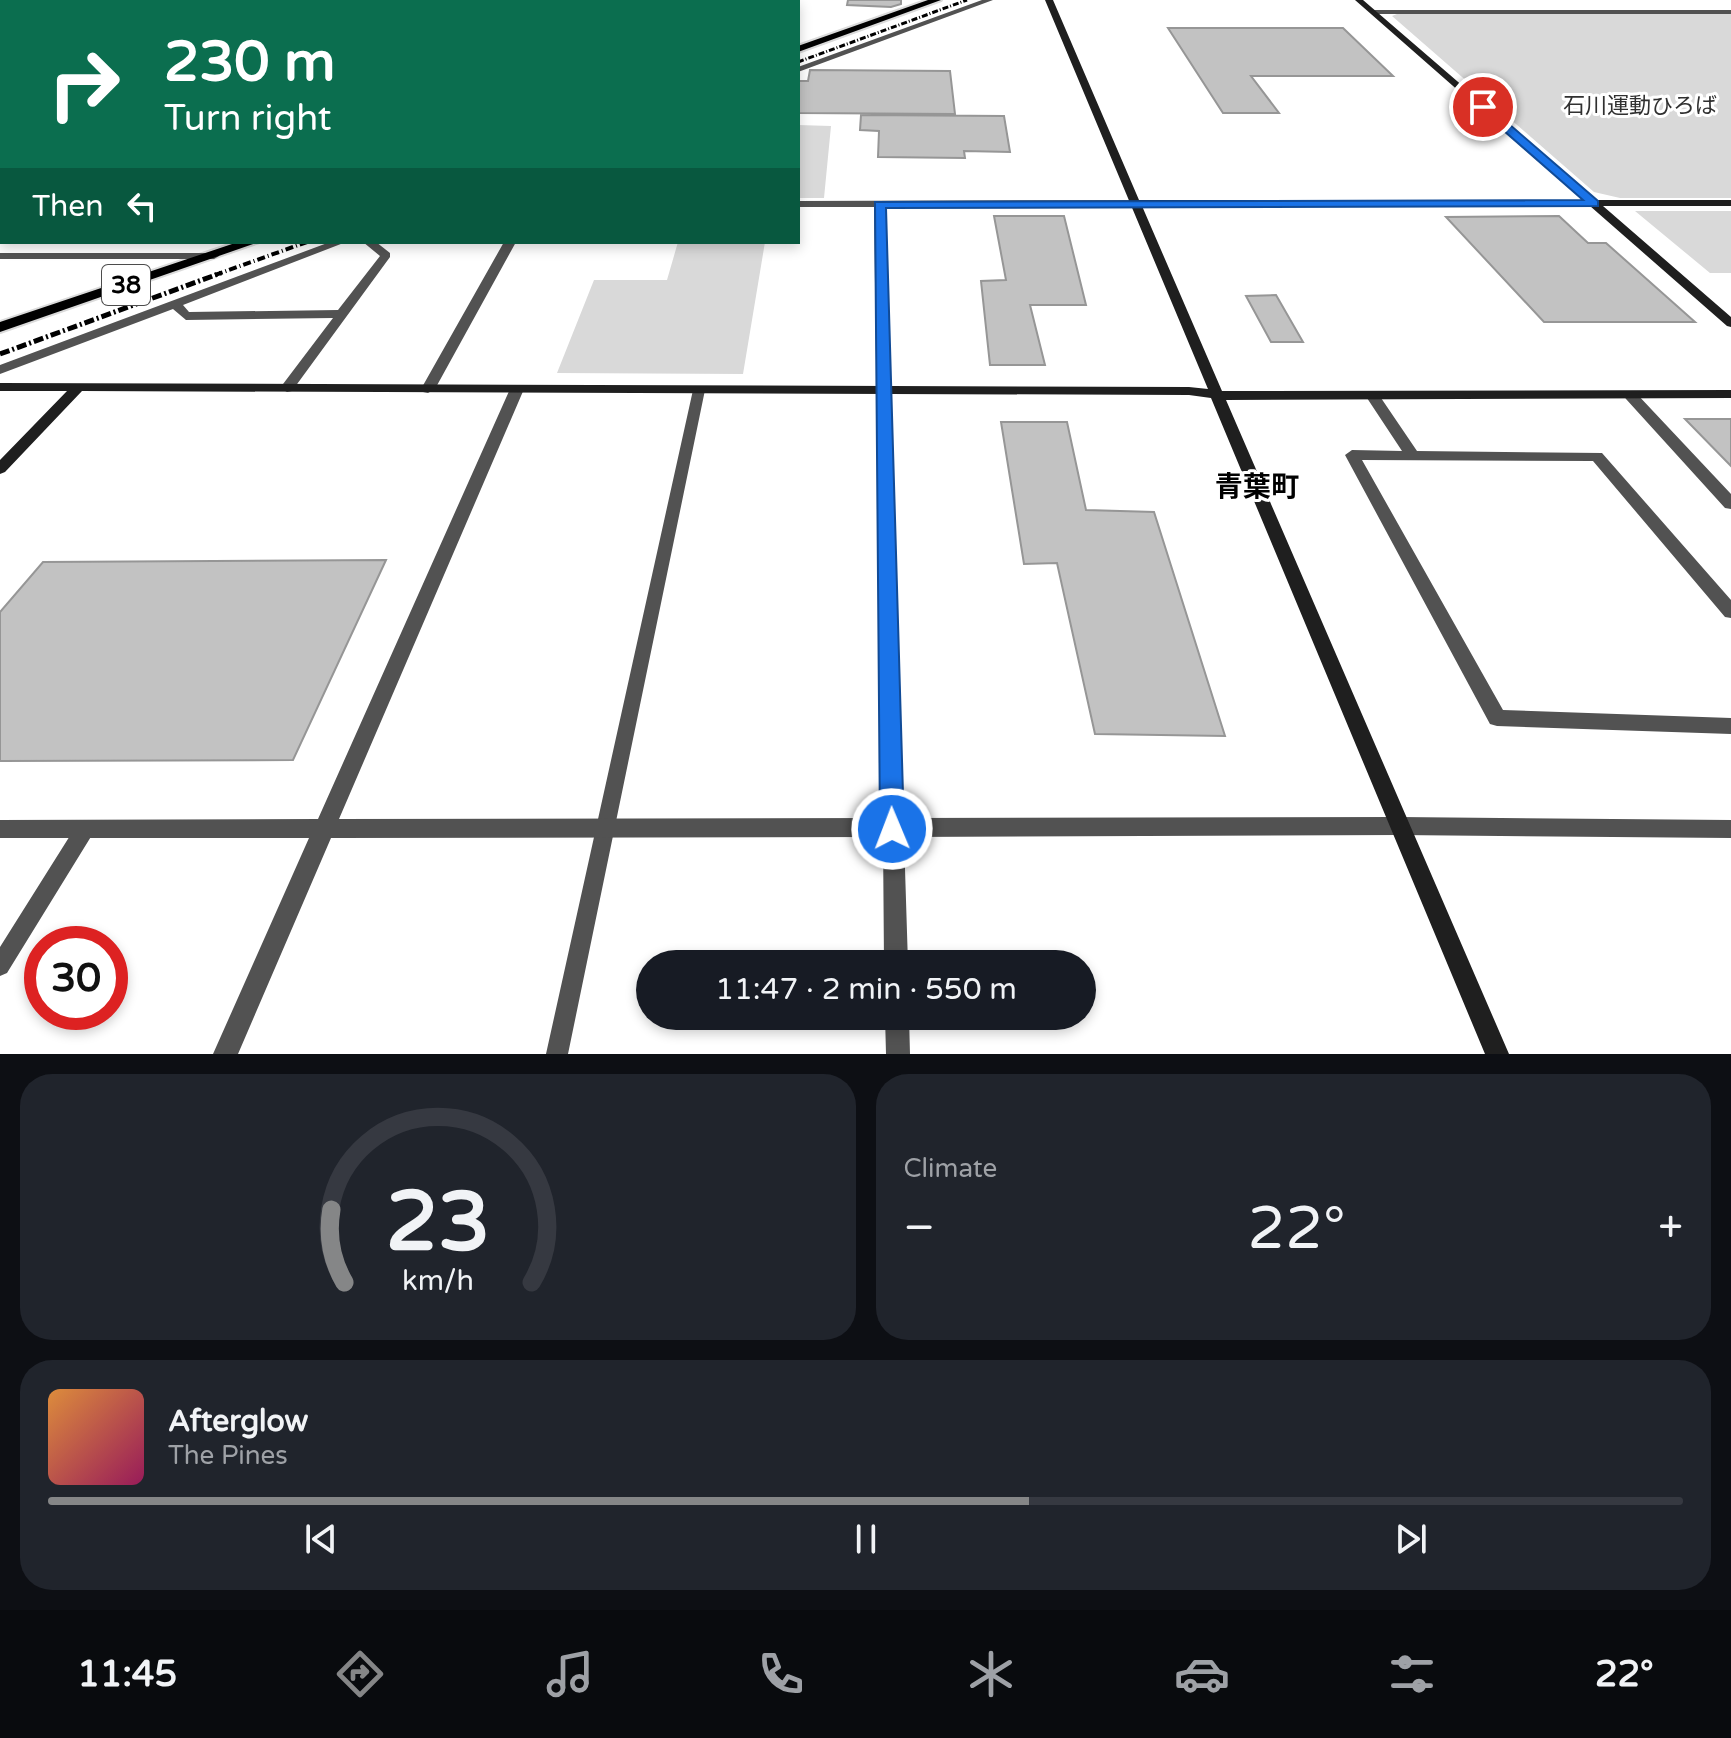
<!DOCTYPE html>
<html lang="en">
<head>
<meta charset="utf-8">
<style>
  body { margin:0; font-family:"Varela Round","Noto Sans JP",sans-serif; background:#20242c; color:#f1f3f6; height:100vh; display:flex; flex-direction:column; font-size:30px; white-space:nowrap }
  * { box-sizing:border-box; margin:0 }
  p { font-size:26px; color:#9ea1a6 }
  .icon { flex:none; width:44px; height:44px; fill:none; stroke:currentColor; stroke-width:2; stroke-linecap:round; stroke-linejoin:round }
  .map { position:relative; height:1054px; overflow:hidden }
  .drawer { display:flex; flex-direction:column; gap:20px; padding:20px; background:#0d0f14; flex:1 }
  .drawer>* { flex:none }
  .banner { position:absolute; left:0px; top:0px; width:800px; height:244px; box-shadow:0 4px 12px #0003; background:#0b6e4f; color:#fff; overflow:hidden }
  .speed { position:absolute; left:24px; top:926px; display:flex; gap:16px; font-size:40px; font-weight:700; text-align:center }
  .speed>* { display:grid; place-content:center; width:104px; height:104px; border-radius:50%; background:#171b24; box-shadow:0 4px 12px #0003; line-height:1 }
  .speed .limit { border:12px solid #d22; background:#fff; color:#111 }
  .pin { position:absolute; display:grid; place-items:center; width:68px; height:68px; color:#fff; margin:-34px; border:4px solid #fff; border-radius:50%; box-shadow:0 2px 8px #0007 }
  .me { position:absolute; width:88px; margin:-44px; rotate:359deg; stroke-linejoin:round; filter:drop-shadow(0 0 6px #0008) }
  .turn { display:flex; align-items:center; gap:28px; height:168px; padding:0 32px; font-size:36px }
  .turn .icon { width:104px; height:104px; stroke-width:2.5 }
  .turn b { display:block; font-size:56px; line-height:68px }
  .then { display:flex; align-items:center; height:76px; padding:0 32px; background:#0003; gap:16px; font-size:30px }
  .big { font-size:60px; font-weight:600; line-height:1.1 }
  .drawer .widget { flex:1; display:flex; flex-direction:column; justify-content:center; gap:12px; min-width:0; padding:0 28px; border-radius:32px; background:#20242c }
  .drawer .dial { align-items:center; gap:0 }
  .dial svg { height:208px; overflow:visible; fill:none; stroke:#363941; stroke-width:7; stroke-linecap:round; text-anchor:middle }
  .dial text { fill:#f1f3f6; stroke:none }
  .song { display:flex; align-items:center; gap:24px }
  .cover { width:96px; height:96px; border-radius:12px; background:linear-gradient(135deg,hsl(30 70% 55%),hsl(330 70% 35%)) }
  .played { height:8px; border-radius:4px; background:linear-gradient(90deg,#858687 60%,#363941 60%) }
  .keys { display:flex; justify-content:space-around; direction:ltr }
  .heat { display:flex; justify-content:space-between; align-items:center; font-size:44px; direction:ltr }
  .drawer .tiles { flex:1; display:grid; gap:20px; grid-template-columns:1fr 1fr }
  .widget:last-child { grid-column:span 2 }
  .trip { position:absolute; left:636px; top:950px; width:460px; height:80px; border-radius:40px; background:#171b24; box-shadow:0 4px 12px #0003; font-weight:600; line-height:80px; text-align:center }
  .tab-bar { display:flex; height:128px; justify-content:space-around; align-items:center; background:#090b0e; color:#9ea1a6 }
  .tab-bar .icon { width:56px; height:56px }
  .tab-bar .active { color:#858687 }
  .tab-bar b { font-size:36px; color:#f1f3f6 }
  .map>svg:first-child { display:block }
  .green { fill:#d9d9d9 }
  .building { fill:#c2c2c2; stroke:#969696; stroke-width:2 }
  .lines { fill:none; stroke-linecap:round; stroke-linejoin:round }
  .primary-casing { stroke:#dbdbdb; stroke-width:4 }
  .lane { fill:#525252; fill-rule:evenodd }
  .street { fill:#525252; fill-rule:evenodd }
  .secondary { fill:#1f1f1f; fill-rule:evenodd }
  .primary { fill:#000; fill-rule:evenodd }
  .rail-far2 { stroke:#000; stroke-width:3; stroke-dasharray:6 2 1 2; stroke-linecap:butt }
  .rail-far1 { stroke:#000; stroke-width:4; stroke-dasharray:8 3 1 3; stroke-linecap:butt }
  .rail { stroke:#000; stroke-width:5; stroke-dasharray:10 3 2 3; stroke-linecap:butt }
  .route { fill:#1a73e8; stroke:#114b97; stroke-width:2 }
  .labels { text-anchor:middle; stroke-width:6; stroke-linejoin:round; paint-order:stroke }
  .far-park-label { font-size:22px; fill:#303030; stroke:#fff }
  .shield { fill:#fff; stroke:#4c4c4c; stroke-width:2 }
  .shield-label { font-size:24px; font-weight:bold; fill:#000 }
  .neighbourhood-label { font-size:28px; font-weight:bold; fill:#000; stroke:#fff }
</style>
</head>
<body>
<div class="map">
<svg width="1731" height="1054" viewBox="0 0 1731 1054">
  <rect width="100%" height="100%" fill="#fff"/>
  <path class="green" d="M1397,14H1731V198H1620L1594,192L1392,16Z
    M798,125L831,126L824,198H798Z
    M1635,211H1731V273H1710Z
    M678,242H765L743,374L557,373L594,280H667Z"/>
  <path class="building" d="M217,0H291L214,2Z
    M848,0H901V4L891,7L847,5Z
    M1168,28H1343L1393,76H1251L1279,113H1223Z
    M810,70L950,71L955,114L798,113V81H808Z
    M861,115L1004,116L1010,152L964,151L965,158L878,157L879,131L860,130Z
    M994,216H1064L1086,305H1030L1045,365H990L981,281L1006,280Z
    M1559,216L1588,243H1606L1695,322H1544L1446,217Z
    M1276,295L1303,342H1271L1246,296Z
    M1685,419H1731V466Z
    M1001,422H1067L1086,510L1154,512L1225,736L1095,734L1057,563L1024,564Z
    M386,560L293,760L0,761V612L43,562Z"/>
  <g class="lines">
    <defs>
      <path id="primary" d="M928,0H941L798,52V46Z
        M238,242H259L0,332V322Z"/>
    </defs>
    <use href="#primary" class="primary-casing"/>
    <path class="lane" d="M0,27H2V31H0Z
      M0,79H2L0,84Z
      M2,229V236L0,237V230Z
      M0,253H214L219,256L214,259H0Z
      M699,386L705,390L568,1054H546L693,390Z
      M85,821L92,823L94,829L92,835L7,973L0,976V947L78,823Z"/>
    <path class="street" d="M982,0H993L798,72V67Z
      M1370,10H1731V14H1373Z
      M1136,200L1140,201V205L884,207L903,818L1399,817L1731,820V838L1399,835L904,837L908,964H884L883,837L331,838L238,1054H213L309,838H0V820L318,819L510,389L517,385L524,389L339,819L882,818L874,207H798V201Z
      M330,242H346L183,305L189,312L338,310L380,256L363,242H376L390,253V257L292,391L287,392L280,388L333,318L186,320L173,309L0,374V365Z
      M504,242H516L435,389L428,393L423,392L421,389Z
      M1631,392L1636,393L1731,494V509L1725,508L1626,399L1624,396L1626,393Z
      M1374,394L1379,395L1417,451L1602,453L1731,600V618L1725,617L1593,461L1362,460L1503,710L1731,718V734L1497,726L1490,724L1345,455L1352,450L1402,451L1367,398Z
      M885,1016H909L910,1054H886Z"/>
    <path class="secondary" d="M1045,0H1053L1139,200H1583L1355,0H1363L1595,200H1731V206H1603L1731,317V327L1727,326L1590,206H1142L1222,391L1731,390V398L1226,400L1509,1054H1485L1211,398L1189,395L82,391L5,472L0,474V460L67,391H0V383L1189,387L1208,389Z"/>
    <use href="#primary" class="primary"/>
    <path class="rail-far2" d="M798,62L967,0"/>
    <path class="rail-far1" d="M215,275L307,242"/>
    <path class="rail" d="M0,354L221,273"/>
  </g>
  <path class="route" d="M1480,105H1487L1598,201V206L886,208L904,829L900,837L892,840L883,837L880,829L875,202L1583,200L1480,110Z"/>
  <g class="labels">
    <g class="far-park-label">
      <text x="1640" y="113">石川運動ひろば</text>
    </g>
    <rect class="shield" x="102" y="265" width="48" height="40" rx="6"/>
    <g class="shield-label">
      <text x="126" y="293">38</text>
    </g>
    <g class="neighbourhood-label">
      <text x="1257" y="496">青葉町</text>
    </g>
  </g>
</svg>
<div class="speed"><div class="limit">30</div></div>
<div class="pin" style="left:1483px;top:107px;background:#d93025"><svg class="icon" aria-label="arrive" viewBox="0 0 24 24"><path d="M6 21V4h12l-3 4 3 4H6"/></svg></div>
<svg class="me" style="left:892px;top:829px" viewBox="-20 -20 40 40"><circle r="17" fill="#1a73e8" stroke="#fff" stroke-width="3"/><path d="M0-11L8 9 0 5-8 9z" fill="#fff"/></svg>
<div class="trip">11:47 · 2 min · 550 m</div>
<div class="banner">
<div class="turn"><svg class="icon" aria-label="right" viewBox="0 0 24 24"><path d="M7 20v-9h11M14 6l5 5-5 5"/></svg><div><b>230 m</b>Turn right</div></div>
<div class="then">Then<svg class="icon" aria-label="left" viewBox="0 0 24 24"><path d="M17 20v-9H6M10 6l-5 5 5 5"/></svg></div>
</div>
</div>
<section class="drawer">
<div class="tiles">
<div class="widget dial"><svg viewBox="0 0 100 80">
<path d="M14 69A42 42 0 1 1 86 69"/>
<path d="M14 69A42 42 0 0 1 9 41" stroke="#858687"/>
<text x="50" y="56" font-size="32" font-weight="700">23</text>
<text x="50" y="72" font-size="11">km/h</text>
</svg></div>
<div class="widget"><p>Climate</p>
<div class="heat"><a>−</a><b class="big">22°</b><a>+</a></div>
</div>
<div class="widget">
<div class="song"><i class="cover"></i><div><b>Afterglow</b><p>The Pines</p></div></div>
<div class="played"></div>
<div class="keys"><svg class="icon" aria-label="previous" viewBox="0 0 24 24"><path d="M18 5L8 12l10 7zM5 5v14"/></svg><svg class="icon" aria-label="pause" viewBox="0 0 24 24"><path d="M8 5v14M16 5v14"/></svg><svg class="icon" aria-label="next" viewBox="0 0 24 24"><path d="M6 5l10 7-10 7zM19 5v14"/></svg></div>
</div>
</div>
</section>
<nav class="tab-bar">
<b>11:45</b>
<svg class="icon active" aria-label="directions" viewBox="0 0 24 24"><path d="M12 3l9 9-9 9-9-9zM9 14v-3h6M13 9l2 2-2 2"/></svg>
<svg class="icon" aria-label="music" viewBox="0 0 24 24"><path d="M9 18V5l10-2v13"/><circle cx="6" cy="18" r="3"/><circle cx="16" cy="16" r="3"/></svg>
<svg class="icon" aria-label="phone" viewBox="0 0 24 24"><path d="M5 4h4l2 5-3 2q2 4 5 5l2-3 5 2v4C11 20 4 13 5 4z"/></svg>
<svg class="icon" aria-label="climate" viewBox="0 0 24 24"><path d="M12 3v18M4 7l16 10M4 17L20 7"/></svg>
<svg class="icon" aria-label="car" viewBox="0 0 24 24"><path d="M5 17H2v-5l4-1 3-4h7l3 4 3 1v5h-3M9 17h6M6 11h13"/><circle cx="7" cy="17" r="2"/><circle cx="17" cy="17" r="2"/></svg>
<svg class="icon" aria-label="filters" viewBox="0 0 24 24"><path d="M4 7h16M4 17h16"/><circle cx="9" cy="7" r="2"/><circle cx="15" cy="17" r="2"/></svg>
<b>22°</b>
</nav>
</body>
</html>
